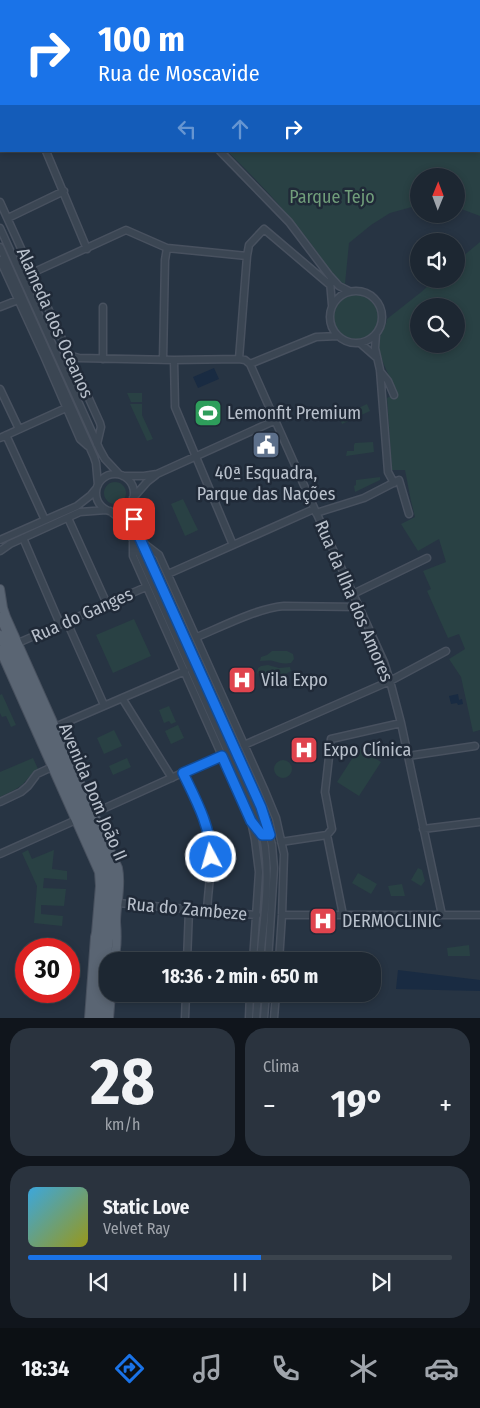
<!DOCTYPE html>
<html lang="pt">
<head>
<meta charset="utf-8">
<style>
  body { margin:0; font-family:"Fira Sans Condensed",sans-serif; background:#2a333e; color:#f1f3f6; height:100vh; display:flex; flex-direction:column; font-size:19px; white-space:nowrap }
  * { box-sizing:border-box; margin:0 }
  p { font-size:16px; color:#a0a5ac }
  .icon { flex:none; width:28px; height:28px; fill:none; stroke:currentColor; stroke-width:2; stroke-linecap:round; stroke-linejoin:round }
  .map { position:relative; height:1018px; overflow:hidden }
  .panel { display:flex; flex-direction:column; gap:10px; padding:10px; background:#10151c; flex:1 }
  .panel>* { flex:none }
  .guide { position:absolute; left:0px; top:0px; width:480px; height:152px; box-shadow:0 2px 8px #0003,0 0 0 1px #3b444d; background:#1a73e8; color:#fff; overflow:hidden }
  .needle { width:32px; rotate:1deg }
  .tools { position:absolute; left:410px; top:168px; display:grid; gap:10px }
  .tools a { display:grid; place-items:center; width:55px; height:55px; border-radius:50%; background:#1d2732; box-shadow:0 2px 8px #0003,0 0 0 1px #3b444d; font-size:25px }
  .speed { position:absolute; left:15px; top:938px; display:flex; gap:10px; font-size:25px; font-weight:700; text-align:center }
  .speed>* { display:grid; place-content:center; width:65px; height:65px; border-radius:50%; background:#1d2732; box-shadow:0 2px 8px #0003,0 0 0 1px #3b444d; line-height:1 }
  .speed .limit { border:8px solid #d22; background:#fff; color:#111 }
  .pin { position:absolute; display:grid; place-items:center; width:42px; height:42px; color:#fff; margin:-21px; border-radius:10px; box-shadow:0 2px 8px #0006 }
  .me { position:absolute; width:55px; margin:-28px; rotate:354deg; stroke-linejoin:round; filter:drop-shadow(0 0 4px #0008) }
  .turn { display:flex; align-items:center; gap:18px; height:105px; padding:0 15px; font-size:22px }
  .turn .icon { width:65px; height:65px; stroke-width:2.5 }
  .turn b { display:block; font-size:35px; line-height:42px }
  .lanes { display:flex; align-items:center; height:48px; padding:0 15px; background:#0003; justify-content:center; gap:25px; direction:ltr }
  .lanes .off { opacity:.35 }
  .big { font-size:38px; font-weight:700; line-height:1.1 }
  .panel .tile { flex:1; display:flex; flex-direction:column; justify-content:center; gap:8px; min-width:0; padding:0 18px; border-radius:20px; background:#2a333e }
  .panel .dial { align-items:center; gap:0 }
  .dial b { font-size:65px; line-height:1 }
  .song { display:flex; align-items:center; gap:15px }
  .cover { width:60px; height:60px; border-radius:8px; background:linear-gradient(135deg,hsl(200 70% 55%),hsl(60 70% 35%)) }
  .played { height:5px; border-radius:2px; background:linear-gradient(90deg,#1a73e8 55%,#3b444d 55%) }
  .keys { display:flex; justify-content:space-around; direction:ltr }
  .heat { display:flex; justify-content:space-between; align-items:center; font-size:28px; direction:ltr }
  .panel .tiles { flex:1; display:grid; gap:10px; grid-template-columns:1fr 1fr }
  .tile:last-child { grid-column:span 2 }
  .trip { position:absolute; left:99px; top:952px; width:282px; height:50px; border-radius:20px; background:#1d2732; box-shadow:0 2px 8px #0003,0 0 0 1px #3b444d; font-weight:700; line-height:50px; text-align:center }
  .menu { display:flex; height:80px; justify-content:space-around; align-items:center; background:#0c1014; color:#a0a5ac }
  .menu .icon { width:35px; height:35px }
  .menu .current { color:#1a73e8 }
  .menu b { font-size:22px; color:#f1f3f6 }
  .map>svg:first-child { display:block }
  .green { fill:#294144; fill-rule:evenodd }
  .water { fill:#192b42 }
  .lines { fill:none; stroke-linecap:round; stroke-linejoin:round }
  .minor-casing { stroke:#48515f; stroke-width:9 }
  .major-casing { stroke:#48515f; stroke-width:10 }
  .highway-casing { stroke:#46505d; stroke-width:11 }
  .minor { stroke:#3b4653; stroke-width:6 }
  .major { stroke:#5a6573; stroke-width:8 }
  .highway { stroke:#796c59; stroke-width:9 }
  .route-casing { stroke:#114b97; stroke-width:12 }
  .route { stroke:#1a73e8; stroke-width:9 }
  .labels { text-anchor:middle; stroke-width:5; stroke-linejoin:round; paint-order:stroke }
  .park-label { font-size:18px; fill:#709d7a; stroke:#202a38 }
  .street-label { font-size:18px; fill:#b9c1cc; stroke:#202a38 }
  .poi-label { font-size:18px; fill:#b9c1cc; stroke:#202a38; text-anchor:start }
</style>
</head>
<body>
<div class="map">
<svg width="480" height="1018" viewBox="0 0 480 1018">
  <rect width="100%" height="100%" fill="#273443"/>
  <path class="green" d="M112,0H480V216L456,207V176H419V205L390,213L371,225L349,243L345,284C334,280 328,268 322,259C294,219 262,185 227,151H479V1H112Z
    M480,242V730L473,732L461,677L449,659L465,649L459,634L448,638L427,591L431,589L423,571L446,562L439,539L418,551L401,524L415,517L411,501L405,470H392L387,398L397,393C393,382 378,356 378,345C378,336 386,328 387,319L420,293L436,279H456V262ZM419,306H456V344H419Z
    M334 317a22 22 0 1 1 44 0a22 22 0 1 1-44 0Z
    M127,393H142V402H131Z
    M130,404H142V415L153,439L147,441Z
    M367,404L370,411L342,424L339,417L342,416L344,420L352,417L350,412Z
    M373,442L374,452L346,456L347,451H354V445L355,443Z
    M380,477V480L355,492L354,486L356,485V480Z
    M104 493a11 11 0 1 1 22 0a11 11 0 1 1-22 0Z
    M183,499L198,530L185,536L171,504Z
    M134,619L151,656L113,673L96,635Z
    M272,651H287L293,654L294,659L291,663C283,664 280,663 273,661C269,660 264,661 260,661L261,657L267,655Z
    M268,665L279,668L290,667L291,671C282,676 267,684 257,673L258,668L261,666Z
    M2,694L16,725L11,727L6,716L2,717L0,713V695Z
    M169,706L176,722L171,724L169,721L164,723L159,710Z
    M178,725L184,738L171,744L165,731Z
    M114,730L122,746L104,754L97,738Z
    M359,748L381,762L359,796L337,782Z
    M33,758L38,769C31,773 28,779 23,784C16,790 8,793 0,797V772Z
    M127,758L131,767L113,775L109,766Z
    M274 769a9 9 0 1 1 18 0a9 9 0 1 1-18 0Z
    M28,850L32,859L54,850L52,869L67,871V880L44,878L43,888L66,889L64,906L41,905V914L63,916L62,926L34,923L37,886L22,853Z
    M418,868L422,870L425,881L421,886L411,880Z
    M358,873L377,884L371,894L352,883Z
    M402,884L405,896H391L388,886Z
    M469,945L470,956H448L447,948Z"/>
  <path class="water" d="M214,368L219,379L198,388L193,377Z
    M458,694L459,700L462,699L463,704L458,705L457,703L451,704L449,696Z
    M398,970L480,980V991L396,989Z"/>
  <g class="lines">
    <defs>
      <path id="minor" d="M107,0V1
        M0,140H1
        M46,151L87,249
        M220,151L289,222L329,275L339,286L349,291
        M0,202L100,423L101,427L97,444
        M8,218L64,191
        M0,228L100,450L105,459L119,474
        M0,247L94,457L96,463L98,485
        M0,260L44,356L80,439L88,446
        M32,273L126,230L167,248L247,256L249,245L264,229L330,285
        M330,281L332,305
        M330 317a26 26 0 1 1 52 0a26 26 0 1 1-52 0Z
        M0,307L18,300
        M376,334L375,348L380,370L388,472L394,483
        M360,343L376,357
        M69,353L72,356L79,358L174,360L239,359L245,360L250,364L311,501L384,662L390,681L401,723L442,915
        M103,359V307
        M239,359L247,256
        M163,360L165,260L167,248
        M174,360L175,407L233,545
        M250,364L316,337L338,336
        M380,371L388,381L394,395
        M0,389L19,429
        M6,435L45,520
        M0,438L66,408
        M96 493a19 19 0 1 1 38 0a19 19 0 1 1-38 0Z
        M123,476H144L157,474L276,420
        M133,498L147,482L156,475
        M132,502L134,523L137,532L266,820L272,845L274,868L268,961
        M110,511L123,521L133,540L257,817C260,827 264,837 265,848C270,885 263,924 260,961
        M316,513L364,498L399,480L409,514
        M68,518L107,604
        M23,538L60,624
        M0,540L77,506L91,495L96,489
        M133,542V556L251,821L255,840L259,872L253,961
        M142,542L159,555L264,789L276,818L284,854L282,915L279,961
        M0,551L10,544L80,512L106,510
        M168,574L314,509
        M353,594L427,558
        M67,622L104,705
        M197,637C221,627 258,608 284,606L359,607
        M18,643L146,587
        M122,698L172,778
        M55,727L185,671
        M244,745L390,681L446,651
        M408,756L475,746
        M183,773C194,797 209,822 211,849C212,869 208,890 207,911
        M0,802L21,792L28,786L37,774L52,767
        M94,813L222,755
        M423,829L480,822
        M327,835L343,915
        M281,842L327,835L332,829L325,792L331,739L401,723
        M0,854L76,820
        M118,903L257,915
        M282,915H480
        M187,961L189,909
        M185,1018L186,994
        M249,1018L250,994
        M256,1018L258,994
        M264,1018L266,994
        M274,1018L276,994"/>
      <path id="major" d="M0,589L3,608L6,617L118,868C122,886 116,904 116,922C117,934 118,950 113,961
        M0,617L112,869L113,887L102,1018
        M0,635L105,871L106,887L95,1018
        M0,650L99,872L100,886L96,933L95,937L89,1018
        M109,1018L111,994"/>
      <path id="highway" d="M210,0L224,1
        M3,1L21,0
        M0,13H1
        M479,38H480
        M479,49H480"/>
    </defs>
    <use href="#minor" class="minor-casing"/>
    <use href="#major" class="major-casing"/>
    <use href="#highway" class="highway-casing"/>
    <use href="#minor" class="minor"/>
    <use href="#major" class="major"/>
    <use href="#highway" class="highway"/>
  </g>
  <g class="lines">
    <defs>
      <path id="route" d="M134,519L137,532L261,807L270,835H262L251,821L222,756L183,773C196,800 211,827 211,857"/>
    </defs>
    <use href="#route" class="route-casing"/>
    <use href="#route" class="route"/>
  </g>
  <defs>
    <symbol id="stadium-square" viewBox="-11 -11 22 22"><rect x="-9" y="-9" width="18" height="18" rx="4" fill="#2e9e5b" stroke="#202a38"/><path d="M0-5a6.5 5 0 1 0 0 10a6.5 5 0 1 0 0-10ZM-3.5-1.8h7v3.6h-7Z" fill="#fff"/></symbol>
    <symbol id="civic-square" viewBox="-11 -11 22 22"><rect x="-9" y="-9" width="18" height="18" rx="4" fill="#5c6f8a" stroke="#202a38"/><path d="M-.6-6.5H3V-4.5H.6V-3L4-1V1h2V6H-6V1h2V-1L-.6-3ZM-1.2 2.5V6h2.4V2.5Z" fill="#fff"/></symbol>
    <symbol id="hospital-square" viewBox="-11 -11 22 22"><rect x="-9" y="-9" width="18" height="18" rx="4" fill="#e0444e" stroke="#202a38"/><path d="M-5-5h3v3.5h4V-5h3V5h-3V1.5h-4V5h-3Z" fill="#fff"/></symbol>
  </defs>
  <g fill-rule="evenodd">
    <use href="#stadium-square" x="192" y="397" width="32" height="32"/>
    <use href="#civic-square" x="250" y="429" width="32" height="32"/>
    <use href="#hospital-square" x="226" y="664" width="32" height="32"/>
    <use href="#hospital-square" x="288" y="734" width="32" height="32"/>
    <use href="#hospital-square" x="307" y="905" width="32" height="32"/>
  </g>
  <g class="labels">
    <g class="park-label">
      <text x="332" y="203">Parque Tejo</text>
    </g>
    <g class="street-label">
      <text transform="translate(55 323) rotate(66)" y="6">Alameda dos Oceanos</text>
      <text transform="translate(354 601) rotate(67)" y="6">Rua da Ilha dos Amores</text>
      <text transform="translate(82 615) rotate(-24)" y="6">Rua do Ganges</text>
      <text transform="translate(93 792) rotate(67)" y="6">Avenida Dom João II</text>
      <text transform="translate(187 909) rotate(5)" y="6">Rua do Zambeze</text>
    </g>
    <g class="poi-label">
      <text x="227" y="419">Lemonfit Premium</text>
      <text x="266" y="479" text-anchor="middle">40ª Esquadra,<tspan x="266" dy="21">Parque das Nações</tspan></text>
      <text x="261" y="686">Vila Expo</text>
      <text x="323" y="756">Expo Clínica</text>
      <text x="342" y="927">DERMOCLINIC</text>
    </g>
  </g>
</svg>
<div class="tools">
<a><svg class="needle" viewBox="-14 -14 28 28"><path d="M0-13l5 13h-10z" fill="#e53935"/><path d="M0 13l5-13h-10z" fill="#a0a5ac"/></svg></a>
<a><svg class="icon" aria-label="sound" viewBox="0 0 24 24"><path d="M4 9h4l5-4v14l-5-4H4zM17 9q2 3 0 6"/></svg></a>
<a><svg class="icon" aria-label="search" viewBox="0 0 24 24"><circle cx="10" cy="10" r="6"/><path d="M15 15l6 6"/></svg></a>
</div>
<div class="speed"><div class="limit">30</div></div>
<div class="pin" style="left:134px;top:519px;background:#d93025"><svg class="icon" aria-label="arrive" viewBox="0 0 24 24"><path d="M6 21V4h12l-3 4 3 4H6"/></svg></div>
<svg class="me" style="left:211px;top:857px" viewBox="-20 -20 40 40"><circle r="17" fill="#1a73e8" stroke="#fff" stroke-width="3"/><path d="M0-11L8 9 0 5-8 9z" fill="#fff"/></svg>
<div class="trip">18:36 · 2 min · 650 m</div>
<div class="guide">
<div class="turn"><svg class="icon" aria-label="right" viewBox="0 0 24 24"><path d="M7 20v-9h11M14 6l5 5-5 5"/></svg><div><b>100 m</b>Rua de Moscavide</div></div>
<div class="lanes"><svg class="icon off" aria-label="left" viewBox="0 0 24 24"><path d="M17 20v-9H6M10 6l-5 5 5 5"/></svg><svg class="icon off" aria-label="ahead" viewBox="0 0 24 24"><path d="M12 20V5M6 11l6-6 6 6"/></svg><svg class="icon" aria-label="right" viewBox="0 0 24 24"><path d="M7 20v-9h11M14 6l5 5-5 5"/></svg></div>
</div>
</div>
<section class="panel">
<div class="tiles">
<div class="tile dial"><b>28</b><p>km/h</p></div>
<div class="tile"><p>Clima</p>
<div class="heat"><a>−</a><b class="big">19°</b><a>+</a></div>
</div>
<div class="tile">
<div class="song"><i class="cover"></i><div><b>Static Love</b><p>Velvet Ray</p></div></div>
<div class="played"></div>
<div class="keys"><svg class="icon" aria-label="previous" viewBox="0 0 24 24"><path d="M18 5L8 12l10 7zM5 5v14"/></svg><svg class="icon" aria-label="pause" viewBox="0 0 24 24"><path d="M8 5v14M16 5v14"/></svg><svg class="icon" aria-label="next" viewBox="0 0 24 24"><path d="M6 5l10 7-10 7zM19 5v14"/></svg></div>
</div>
</div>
</section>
<nav class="menu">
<b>18:34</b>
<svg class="icon current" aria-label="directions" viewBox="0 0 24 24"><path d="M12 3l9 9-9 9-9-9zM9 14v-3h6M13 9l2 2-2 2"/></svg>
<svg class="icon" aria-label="music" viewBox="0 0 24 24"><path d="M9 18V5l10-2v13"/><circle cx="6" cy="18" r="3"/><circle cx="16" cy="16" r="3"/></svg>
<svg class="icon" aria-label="phone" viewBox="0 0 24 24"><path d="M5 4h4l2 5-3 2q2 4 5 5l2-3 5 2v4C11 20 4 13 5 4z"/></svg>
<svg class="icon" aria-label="climate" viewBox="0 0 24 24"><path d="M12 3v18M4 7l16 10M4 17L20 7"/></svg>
<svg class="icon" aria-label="car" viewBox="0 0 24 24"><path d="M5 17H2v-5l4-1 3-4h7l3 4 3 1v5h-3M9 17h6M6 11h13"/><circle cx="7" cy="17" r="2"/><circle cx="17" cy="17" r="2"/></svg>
</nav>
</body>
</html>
